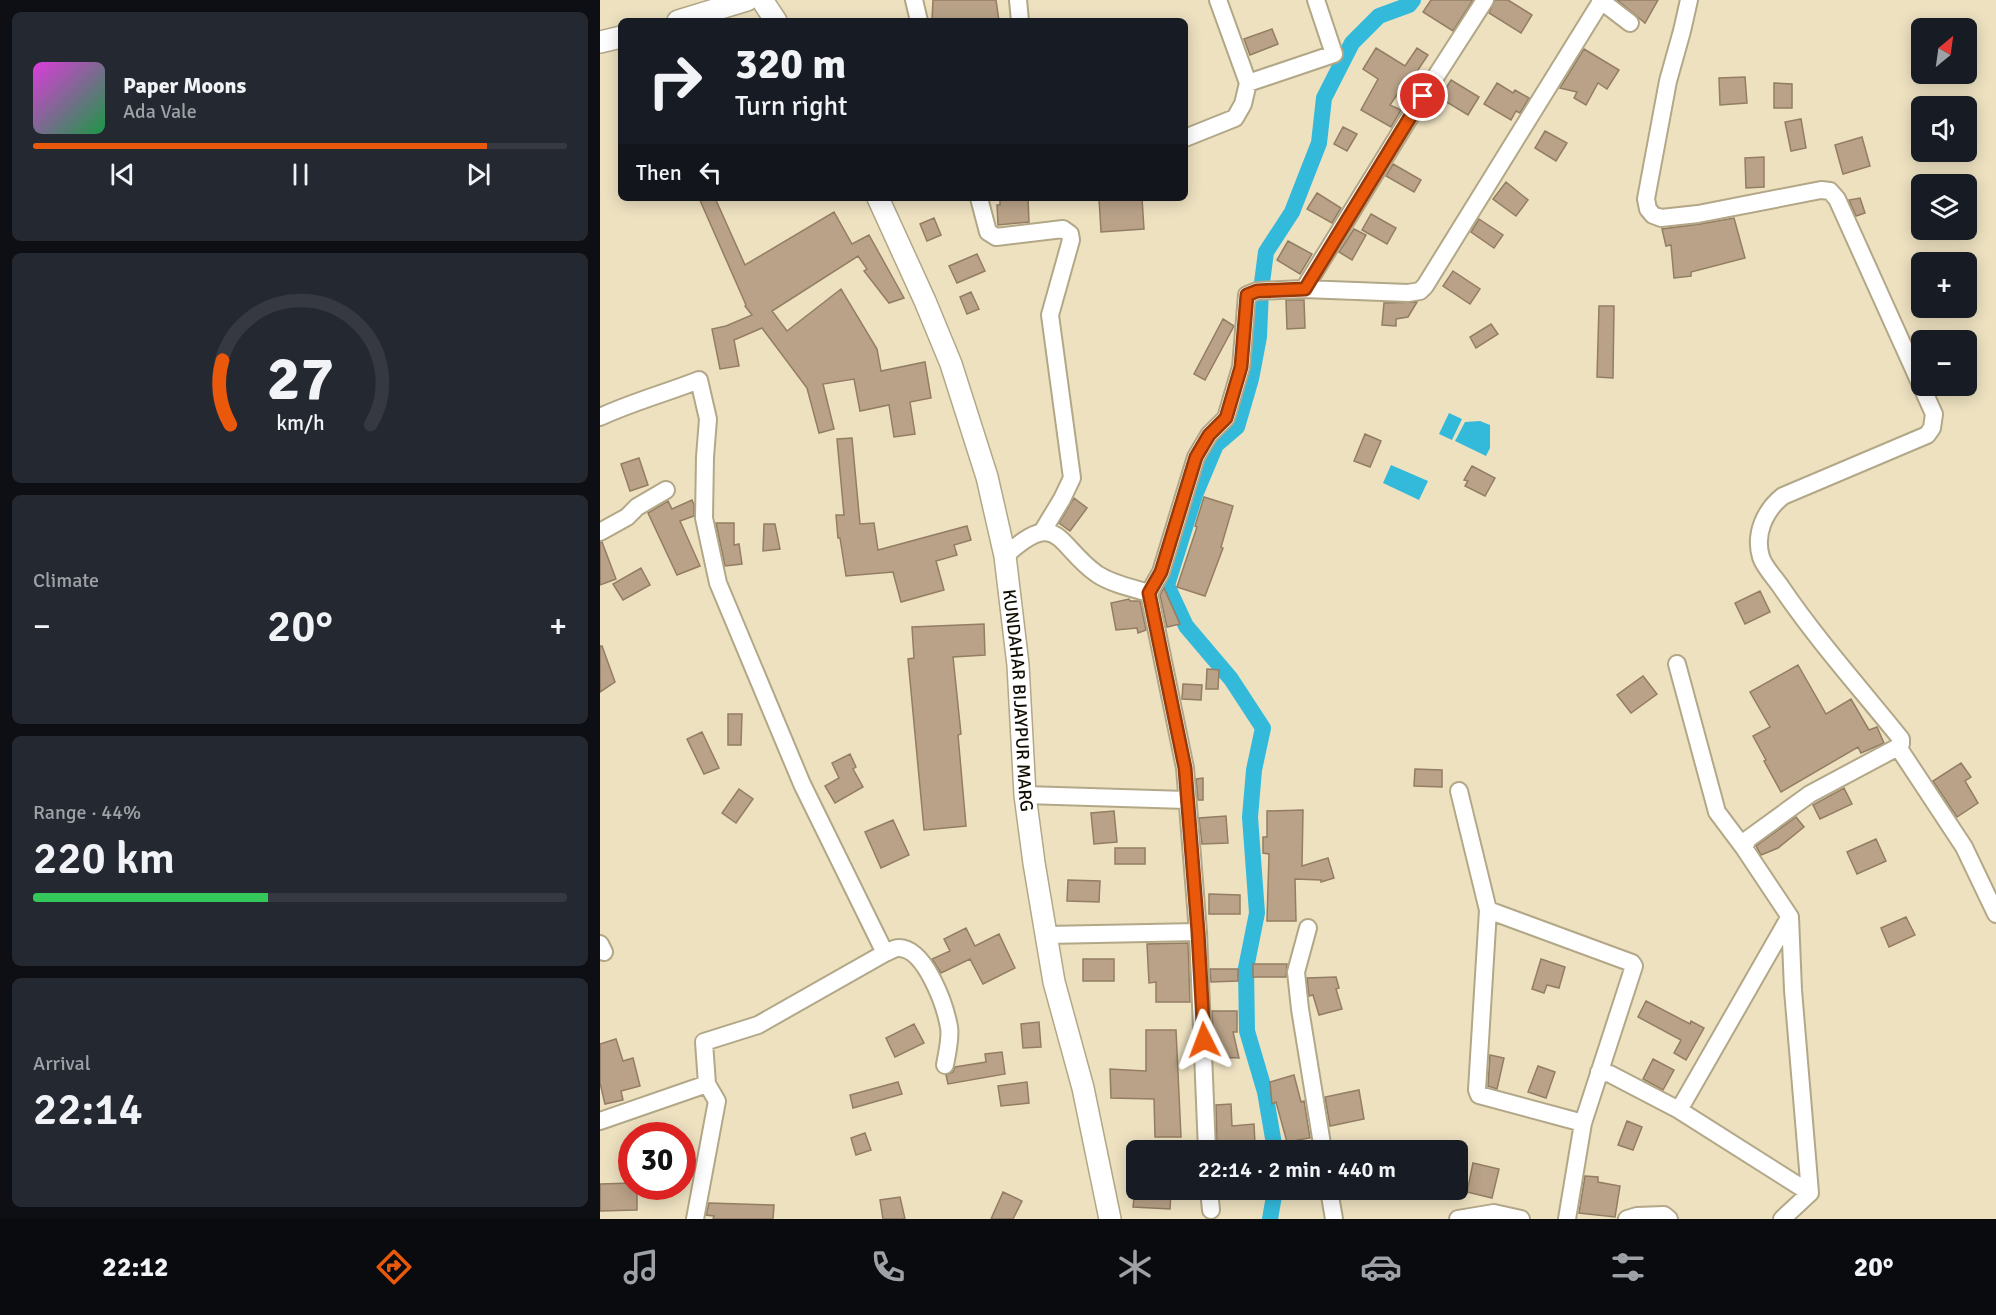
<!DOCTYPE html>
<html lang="en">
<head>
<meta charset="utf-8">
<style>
  body { margin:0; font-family:Signika,sans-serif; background:#242831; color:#f1f3f6; height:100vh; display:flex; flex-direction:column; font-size:22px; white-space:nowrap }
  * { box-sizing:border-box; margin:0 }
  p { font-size:20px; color:#9ea1a6 }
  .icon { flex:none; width:33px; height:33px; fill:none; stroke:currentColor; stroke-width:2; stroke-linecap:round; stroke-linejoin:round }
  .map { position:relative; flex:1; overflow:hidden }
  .side { display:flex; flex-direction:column; gap:12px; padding:12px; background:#0d0f14; width:600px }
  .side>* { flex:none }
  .guide { position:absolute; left:18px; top:18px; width:570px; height:183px; border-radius:9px; box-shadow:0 3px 15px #0003; background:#171b24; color:#f1f3f6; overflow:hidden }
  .needle { width:39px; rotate:29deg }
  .buttons { position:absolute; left:1311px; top:18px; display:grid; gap:12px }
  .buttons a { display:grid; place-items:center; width:66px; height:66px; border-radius:9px; background:#171b24; box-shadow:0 3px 15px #0003; font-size:30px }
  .speed { position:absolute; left:18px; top:1122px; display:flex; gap:12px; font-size:30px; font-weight:700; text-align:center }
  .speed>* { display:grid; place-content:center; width:78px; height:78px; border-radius:50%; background:#171b24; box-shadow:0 3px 15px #0003; line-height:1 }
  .speed .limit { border:9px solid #d22; background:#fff; color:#111 }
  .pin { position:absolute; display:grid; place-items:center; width:51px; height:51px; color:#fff; margin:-26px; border:3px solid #fff; border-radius:50%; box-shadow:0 2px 6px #0007 }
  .me { position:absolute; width:66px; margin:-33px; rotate:357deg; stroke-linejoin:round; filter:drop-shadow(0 0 4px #0008) }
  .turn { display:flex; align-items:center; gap:21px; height:126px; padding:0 18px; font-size:27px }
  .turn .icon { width:78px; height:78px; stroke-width:2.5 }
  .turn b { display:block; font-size:42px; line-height:51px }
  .then { display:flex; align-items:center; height:57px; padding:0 18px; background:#0003; gap:12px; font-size:22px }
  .big { font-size:45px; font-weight:600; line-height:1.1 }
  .side .widget { flex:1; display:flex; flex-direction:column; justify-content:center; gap:9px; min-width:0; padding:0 21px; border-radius:9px; background:#242831 }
  .side .dial { align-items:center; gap:0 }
  .dial svg { height:156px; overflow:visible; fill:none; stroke:#363941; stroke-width:7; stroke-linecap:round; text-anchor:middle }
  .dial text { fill:#f1f3f6; stroke:none }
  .song { display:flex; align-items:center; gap:18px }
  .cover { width:72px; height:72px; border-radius:9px; background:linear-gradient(135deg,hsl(300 70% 55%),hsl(140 70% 35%)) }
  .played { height:6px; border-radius:3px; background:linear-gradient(90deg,#ea580c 85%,#363941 85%) }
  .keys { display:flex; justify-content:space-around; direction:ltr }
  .heat { display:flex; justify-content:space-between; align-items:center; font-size:33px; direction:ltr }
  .charge { height:9px; border-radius:4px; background:linear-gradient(90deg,#34c759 44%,#363941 0) }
  .trip { position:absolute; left:526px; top:1140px; width:342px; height:60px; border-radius:9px; background:#171b24; box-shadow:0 3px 15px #0003; font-weight:600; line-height:60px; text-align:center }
  .menu { display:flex; height:96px; justify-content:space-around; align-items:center; background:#090b0e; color:#9ea1a6 }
  .menu .icon { width:42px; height:42px }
  .menu .current { color:#ea580c }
  .menu b { font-size:27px; color:#f1f3f6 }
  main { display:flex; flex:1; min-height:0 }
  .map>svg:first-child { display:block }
  .water { fill:#33badb }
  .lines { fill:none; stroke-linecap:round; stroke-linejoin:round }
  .canal { stroke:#33badb; stroke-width:16 }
  .building { fill:#b9a288; stroke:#937d63; stroke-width:1.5 }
  .minor-casing { stroke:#b2a787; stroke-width:20 }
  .major-casing { stroke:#b2a787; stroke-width:24 }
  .minor { stroke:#fff; stroke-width:16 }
  .major { stroke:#fff; stroke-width:21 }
  .route-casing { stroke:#983908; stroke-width:15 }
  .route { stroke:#ea580c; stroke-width:10 }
  .labels { text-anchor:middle; stroke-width:4.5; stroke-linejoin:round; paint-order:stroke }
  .street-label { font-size:18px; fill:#110d03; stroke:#faeecd }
</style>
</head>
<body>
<main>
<section class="side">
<div class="widget">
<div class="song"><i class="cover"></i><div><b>Paper Moons</b><p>Ada Vale</p></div></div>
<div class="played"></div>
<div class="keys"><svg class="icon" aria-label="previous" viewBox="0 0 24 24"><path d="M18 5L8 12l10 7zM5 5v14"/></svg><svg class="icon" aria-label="pause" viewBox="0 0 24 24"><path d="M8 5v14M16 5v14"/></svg><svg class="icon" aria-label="next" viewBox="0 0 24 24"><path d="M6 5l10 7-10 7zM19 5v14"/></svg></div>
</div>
<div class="widget dial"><svg viewBox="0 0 100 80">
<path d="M14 69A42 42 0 1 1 86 69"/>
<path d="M14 69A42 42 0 0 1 10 36" stroke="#ea580c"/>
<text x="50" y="56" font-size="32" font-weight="700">27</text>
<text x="50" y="72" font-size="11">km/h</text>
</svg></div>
<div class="widget"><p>Climate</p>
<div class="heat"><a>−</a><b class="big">20°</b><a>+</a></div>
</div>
<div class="widget"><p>Range · 44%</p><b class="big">220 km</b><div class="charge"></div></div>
<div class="widget"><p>Arrival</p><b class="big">22:14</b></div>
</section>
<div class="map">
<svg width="1396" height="1219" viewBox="0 0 1396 1219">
  <rect width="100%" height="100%" fill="#ede1c0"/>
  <path class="water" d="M849,413L862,419L852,440L839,434Z
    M880,421L890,425V448L886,456L855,441L865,422Z
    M791,465L828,481L819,500L783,483Z"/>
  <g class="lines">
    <path class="canal" d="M675,1150L665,1092L647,1031L646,968L657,913L650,817L654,770L663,728L631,679L586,626L567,585L595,495L616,445L637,427L651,379L659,337L661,290L666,252L692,212L719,143L724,98L752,43L779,16L809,5L813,0
      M670,1219L675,1190"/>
  </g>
  <path class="building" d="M333,0H396L399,21H332Z
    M831,0H873L853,31L823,12Z
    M895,0H908L932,15L921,33L889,13Z
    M1017,0H1058L1045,23Z
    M672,29L678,44L650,55L644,39Z
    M776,48L805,66L817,48L828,55L810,82L807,80L790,105L801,110L791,127L761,110L778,79L763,69Z
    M984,49L1019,70L1007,89L998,83L986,105L974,98L977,92L960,88Z
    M1145,77L1147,103L1120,105L1119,78Z
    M851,80L879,97L868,115L840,98Z
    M897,83L913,93L915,90L929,98L920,113L916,111L911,120L884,104Z
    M1174,83L1192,84V108H1174Z
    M1201,119L1206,148L1191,151L1185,122Z
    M743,127L757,134L747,151L734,144Z
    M945,131L967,143L956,161L935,148Z
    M1262,137L1270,166L1243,174L1235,145Z
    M1164,157V187L1146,188L1145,158Z
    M793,164L821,180L814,192L786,176Z
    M906,182L928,200L916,216L893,199Z
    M717,193L741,208L732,223L707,209Z
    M99,198H115L145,265L234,212L252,244L269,235L304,298L289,303L264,271L267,269L258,256L172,311L187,331L241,289L277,349L281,371L325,362L331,398L310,402L315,434L294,437L289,405L260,411L254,379L223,384L234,429L219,433L207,388L162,328L134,340L139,366L120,369L112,329L126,326L152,315L145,306L146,305Z
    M400,198H428L429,222L398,225L397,205H400Z
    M499,198H542L544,229L501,232Z
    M1260,198L1265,213L1256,216L1249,200Z
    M771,214L796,228L787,244L762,230Z
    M334,218L341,235L327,241L320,224Z
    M1134,218L1145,258L1091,272V276L1074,278L1071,245L1066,246L1062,229L1100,224Z
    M879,219L903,235L894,248L871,232Z
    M754,229L766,235L752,260L739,252Z
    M688,241L712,254L700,274L677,260Z
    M377,254L385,271L357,283L349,266Z
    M853,271L880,289L870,304L843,286Z
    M371,292L379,309L367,314L360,297Z
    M686,300H704L705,328L687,329Z
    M817,302L808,317L796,319V326L782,325L784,303Z
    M999,306H1014L1013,378L997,377Z
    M623,319L634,326L605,380L594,374Z
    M891,324L898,334L876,348L870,337Z
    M765,434L781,441L770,467L754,461Z
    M252,438L260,524L274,523L278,550L367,526L371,540L354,545L357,555L336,561L344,590L301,602L293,572L246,576L240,538H238L236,515H244L237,439Z
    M39,458L48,485L30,491L21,464Z
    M872,466L895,478L885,496L865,486L868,481L864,480Z
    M604,497L633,506L621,547L623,548L605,596L577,587L597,527L595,526Z
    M474,498L487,508L470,531L459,523Z
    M92,500L94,505V516L80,521L100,566L77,575L48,513L68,501L72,509Z
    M116,523H134V545L139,544L142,564L125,566Z
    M164,524H175L180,549L163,551Z
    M0,542H2L16,579L0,585Z
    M41,568L50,585L23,600L13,584Z
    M564,588L580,624L567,627L560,595Z
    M1160,591L1170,612L1145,624L1135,603Z
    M529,599L530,601H540L546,630L538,633L537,628L516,630L511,603Z
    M384,624L385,655L353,657L361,734L358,735L366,826L324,830L308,659L314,658L312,627Z
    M0,646H2L15,682L0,692Z
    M1198,665L1226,714L1251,699L1269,730L1277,727L1284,743L1261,753L1258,747L1181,792L1164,761L1166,760L1153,736L1170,727L1150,692Z
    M607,669L619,670L618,689H606Z
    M1043,676L1057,694L1031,713L1017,695Z
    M583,684L602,685L601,700L582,699Z
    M128,714H142L141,745H128Z
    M102,732L119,768L104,774L87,739Z
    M250,754L256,767L253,769L263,787L235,803L225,786L239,778L232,763Z
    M1361,763L1371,777L1365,781L1378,803L1357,817L1333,781Z
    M815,769L842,770V787L814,786Z
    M603,778V800H598L596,779Z
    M1244,788L1252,804L1220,819L1213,805Z
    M139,789L153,799L136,823L122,813Z
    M703,810L702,866L728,858L734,878L721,882V880L695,879L696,921H667L669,854L663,853V837H667V811Z
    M514,811L517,842L494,844L491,813Z
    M626,816L628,843L602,844L599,818Z
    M1196,817L1204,827L1178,848L1161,855L1156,846Z
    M293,820L309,855L281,868L265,832Z
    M1276,839L1286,861L1257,874L1247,852Z
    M515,848H545V864H515Z
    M468,880L500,881L499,902L467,901Z
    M609,894L640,895V914H609Z
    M1306,917L1315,935L1289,947L1281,928Z
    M366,928L375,946L399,934L415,968L383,984L370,959L341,973L332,959L350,951L344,939Z
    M588,943L590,1002H556V982L549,983L547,944Z
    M483,959H514V981H483Z
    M941,959L965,967L959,988L947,985L944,993L932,989Z
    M653,964H687L686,977H653Z
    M610,969H638V981L611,982Z
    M736,977L739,988L736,989L742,1009L719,1015L713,995L709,996L707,978Z
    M1046,1001L1090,1024L1091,1021L1104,1028L1086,1060L1074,1053L1081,1040L1038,1017Z
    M612,1011H637V1032H633L639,1058L614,1057Z
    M439,1022L441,1047L423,1048L421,1024Z
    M314,1024L324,1043L295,1057L286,1038Z
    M546,1030H576L581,1137H555L554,1099L511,1098L510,1069L546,1071Z
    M16,1039L23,1061L33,1058L40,1086L21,1091L23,1100L5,1104L0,1083V1044Z
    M402,1052L405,1074L348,1084L346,1075L353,1072L355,1067L386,1062L385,1054Z
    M890,1055L904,1058L897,1089L888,1086Z
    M1053,1059L1074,1070L1063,1090L1043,1079Z
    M938,1066L955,1072L946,1098L928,1092Z
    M694,1075L701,1102L704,1101L710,1138L687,1142L676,1102L672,1104L670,1082Z
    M298,1082L302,1094L253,1108L250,1095Z
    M427,1082L429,1103L401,1106L398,1086Z
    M759,1090L764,1119L730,1126L725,1097Z
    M631,1104L632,1126L654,1124L655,1144L634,1145V1148H617L616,1105Z
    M1027,1121L1042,1127L1033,1150L1018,1145Z
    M265,1133L271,1150L256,1155L251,1138Z
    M873,1163L899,1169L892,1198L867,1192Z
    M985,1176L998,1177V1182L1020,1186L1015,1217L979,1213Z
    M32,1183V1186H37V1210L0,1211V1184Z
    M535,1190H571L570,1209L533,1207Z
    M403,1192L422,1201L413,1219H391Z
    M300,1197L305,1219H283L280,1200Z
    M109,1203L174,1205L173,1219H113L114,1216L106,1215Z"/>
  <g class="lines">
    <defs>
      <path id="minor" d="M314,0L319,21
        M418,0L420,21
        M618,0L648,83
        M1000,0L1030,23
        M1089,0L1082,31L1068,81L1046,199L1048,209L1053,215L1061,218L1098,214L1221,190L1230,191L1237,199L1334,414L1332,428L1327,435L1183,496C1165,510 1154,534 1161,557C1164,567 1175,578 1181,587C1217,640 1261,689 1301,739V744L1298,747L1210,794L1148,839L1144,848
        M585,138L635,118L643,104L648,83L734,54L716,0
        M379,198L388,232L396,237L463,229L470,234L471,240L450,315L472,478L462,499L442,532
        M704,289L811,115L885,0
        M0,417C32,402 66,393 99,380L108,419L105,457L104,518L118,583L202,784L285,953L158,1025L104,1042L107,1084L117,1101L95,1219
        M0,532L27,517L37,507L66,490
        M405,556C459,506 457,546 497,574C512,584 532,588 549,593
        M1077,664L1117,812L1144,848L1190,917L1193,990L1210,1193
        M1298,747L1364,847L1396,914
        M859,791L888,910L877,1090L879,1095L983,1123
        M425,795L586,800
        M888,910L1032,963L1034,966L983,1123L967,1219
        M708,928L696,972L700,1009L723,1150
        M446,935L598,932
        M0,944L4,952
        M285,953C289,952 294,948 298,948C325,947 345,1005 349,1027C351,1038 347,1053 345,1065
        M999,1072L1010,1074L1079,1110L1210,1193
        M1079,1110L1189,918
        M0,1121L107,1084
        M607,1150L598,932L585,768L549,593L561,572L596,457L609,435L626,418L641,367L647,295L657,291L704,289L808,293L820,291L825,286L1002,0
        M609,1190L611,1210
        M729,1190L734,1219
        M858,1219L894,1213L921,1219
        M1027,1219L1037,1216L1064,1215L1069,1219
        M1182,1219L1210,1193"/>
      <g id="major">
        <path d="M162,0L176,21"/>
        <path d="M78,21L147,0"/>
        <path d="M0,42L21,37"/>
        <path id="s1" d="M278,198L325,301L351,364L387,477L405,556L418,665L425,795L434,863L454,982L483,1088L510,1219"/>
      </g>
    </defs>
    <use href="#minor" class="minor-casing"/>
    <use href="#major" class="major-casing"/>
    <use href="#minor" class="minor"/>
    <use href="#major" class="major"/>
  </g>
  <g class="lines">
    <defs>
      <path id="route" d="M604,1040L598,932L585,768L549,593L561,572L596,457L609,435L626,418L641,367L647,295L657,291L705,289L823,96"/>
    </defs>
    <use href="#route" class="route-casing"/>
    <use href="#route" class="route"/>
  </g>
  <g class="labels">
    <g class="street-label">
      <text dy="6" stroke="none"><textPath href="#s1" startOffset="526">KUNDAHAR BIJAYPUR MARG</textPath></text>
    </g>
  </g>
</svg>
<div class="buttons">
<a><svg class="needle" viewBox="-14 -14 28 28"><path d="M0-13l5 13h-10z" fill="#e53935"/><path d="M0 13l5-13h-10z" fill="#9ea1a6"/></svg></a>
<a><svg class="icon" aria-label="sound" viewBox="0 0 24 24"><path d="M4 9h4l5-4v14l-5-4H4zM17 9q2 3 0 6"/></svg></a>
<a><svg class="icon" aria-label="layers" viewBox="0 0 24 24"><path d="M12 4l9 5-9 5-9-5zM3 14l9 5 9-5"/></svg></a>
<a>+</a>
<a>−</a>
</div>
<div class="speed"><div class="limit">30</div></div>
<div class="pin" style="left:823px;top:96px;background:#d93025"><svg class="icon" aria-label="arrive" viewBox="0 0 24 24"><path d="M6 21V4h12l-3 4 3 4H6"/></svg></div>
<svg class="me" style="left:604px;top:1040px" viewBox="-20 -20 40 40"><path d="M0-17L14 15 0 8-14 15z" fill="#ea580c" stroke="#fff" stroke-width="4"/></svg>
<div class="trip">22:14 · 2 min · 440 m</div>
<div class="guide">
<div class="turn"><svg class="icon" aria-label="right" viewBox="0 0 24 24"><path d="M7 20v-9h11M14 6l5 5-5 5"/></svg><div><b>320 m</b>Turn right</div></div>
<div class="then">Then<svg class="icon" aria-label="left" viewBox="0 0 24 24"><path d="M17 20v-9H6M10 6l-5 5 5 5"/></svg></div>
</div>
</div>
</main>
<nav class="menu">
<b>22:12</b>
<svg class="icon current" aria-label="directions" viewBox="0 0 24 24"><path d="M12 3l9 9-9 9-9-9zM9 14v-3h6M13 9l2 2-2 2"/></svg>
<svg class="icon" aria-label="music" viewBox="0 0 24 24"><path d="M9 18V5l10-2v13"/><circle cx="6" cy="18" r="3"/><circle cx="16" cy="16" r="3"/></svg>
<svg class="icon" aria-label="phone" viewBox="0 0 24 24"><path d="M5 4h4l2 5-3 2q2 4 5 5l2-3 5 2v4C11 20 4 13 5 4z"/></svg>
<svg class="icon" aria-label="climate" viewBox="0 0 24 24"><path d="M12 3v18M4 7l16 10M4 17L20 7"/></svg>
<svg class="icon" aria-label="car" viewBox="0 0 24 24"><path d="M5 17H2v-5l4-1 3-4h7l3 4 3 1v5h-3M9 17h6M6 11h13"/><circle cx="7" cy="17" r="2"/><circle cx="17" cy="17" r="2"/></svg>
<svg class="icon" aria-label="filters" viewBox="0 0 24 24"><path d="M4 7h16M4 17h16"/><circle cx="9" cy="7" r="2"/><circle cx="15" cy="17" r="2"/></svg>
<b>20°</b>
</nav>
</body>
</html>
